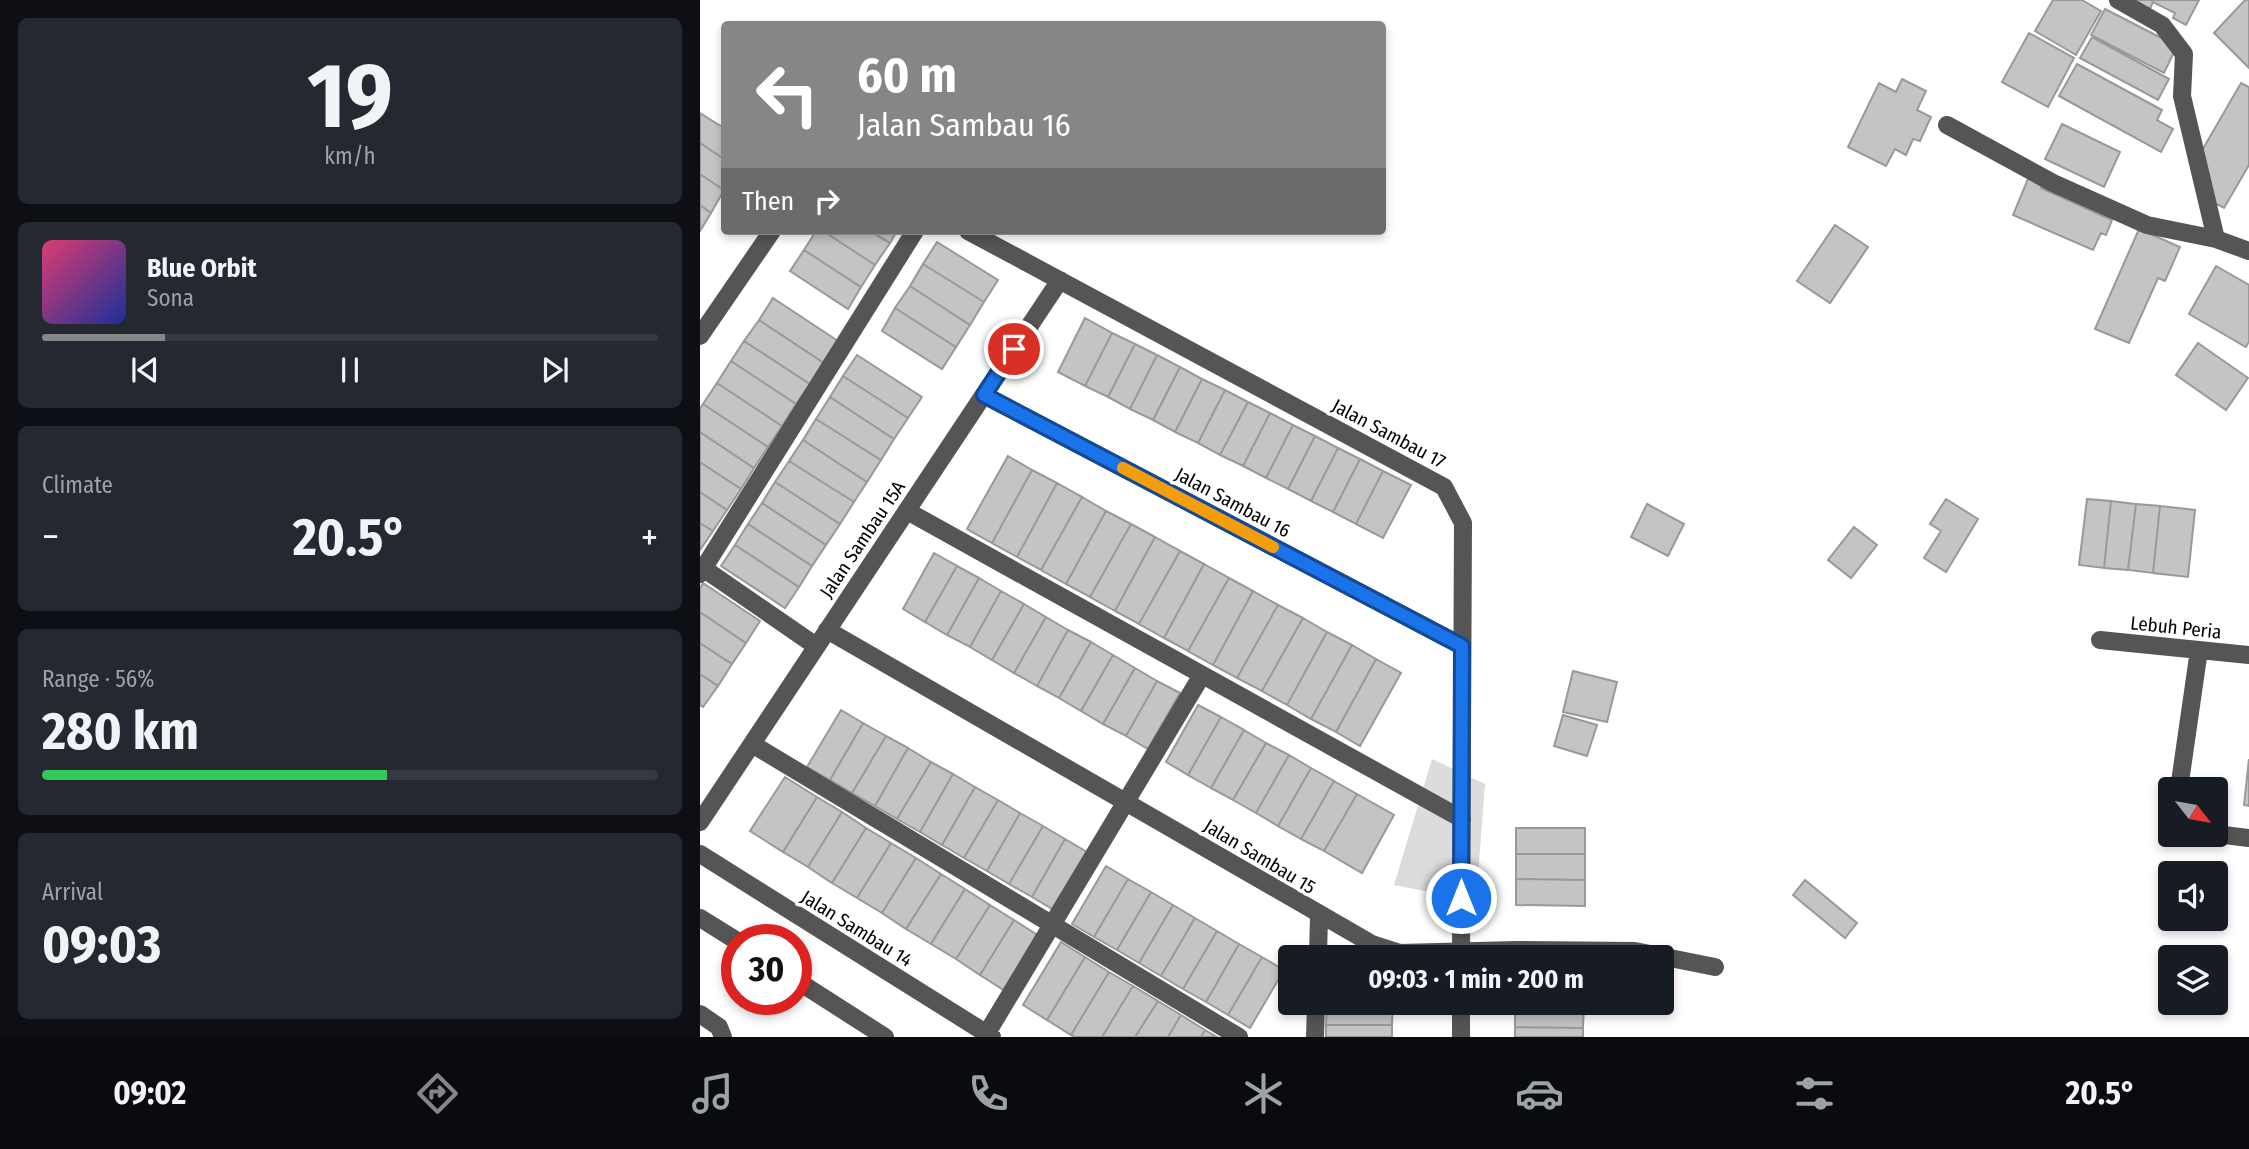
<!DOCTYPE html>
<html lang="en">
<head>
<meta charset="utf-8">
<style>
  body { margin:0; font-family:"Fira Sans Condensed",sans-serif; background:#242831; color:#f1f3f6; height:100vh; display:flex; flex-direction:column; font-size:26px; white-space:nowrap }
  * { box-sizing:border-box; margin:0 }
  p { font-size:23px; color:#9ea1a6 }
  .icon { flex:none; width:38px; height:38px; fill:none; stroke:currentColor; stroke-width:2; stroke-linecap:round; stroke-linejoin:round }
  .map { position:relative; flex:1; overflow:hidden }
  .panel { display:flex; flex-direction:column; gap:18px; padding:18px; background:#0d0f14; width:700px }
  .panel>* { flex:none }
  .top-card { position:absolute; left:21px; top:21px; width:665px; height:214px; border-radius:7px; box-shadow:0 4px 10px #0003; background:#858687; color:#fff; overflow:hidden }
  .needle { width:46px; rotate:121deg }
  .fabs { position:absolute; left:1458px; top:777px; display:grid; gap:14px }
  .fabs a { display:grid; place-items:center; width:70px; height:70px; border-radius:7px; background:#171b24; box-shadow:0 4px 10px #0003; font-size:35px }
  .speed { position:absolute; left:21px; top:924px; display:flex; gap:14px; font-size:35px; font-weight:700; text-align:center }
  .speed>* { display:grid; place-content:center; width:91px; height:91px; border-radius:50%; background:#171b24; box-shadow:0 4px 10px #0003; line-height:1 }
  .speed .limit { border:10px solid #d22; background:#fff; color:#111 }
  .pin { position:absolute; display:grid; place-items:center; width:60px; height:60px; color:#fff; margin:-30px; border:4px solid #fff; border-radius:50%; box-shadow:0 2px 7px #0007 }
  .me { position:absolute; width:77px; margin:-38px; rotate:0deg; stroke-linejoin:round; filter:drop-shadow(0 0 5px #0008) }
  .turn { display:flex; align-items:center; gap:24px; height:147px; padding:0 21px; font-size:32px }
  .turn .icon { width:91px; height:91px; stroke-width:2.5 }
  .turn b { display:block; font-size:49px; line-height:60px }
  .then { display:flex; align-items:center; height:66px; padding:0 21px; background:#0003; gap:14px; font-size:26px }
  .big { font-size:52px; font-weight:700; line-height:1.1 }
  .panel .widget { flex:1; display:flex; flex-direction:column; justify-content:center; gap:10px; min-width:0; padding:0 24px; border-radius:10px; background:#242831 }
  .panel .dial { align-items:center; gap:0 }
  .dial b { font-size:91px; line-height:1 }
  .song { display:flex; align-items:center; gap:21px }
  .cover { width:84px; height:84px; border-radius:10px; background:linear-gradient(135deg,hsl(340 70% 55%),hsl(230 70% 35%)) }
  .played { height:7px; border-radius:4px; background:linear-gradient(90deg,#858687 20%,#363941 20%) }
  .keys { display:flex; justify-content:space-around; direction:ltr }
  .heat { display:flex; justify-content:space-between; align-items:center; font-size:38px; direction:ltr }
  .charge { height:10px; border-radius:5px; background:linear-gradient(90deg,#34c759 56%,#363941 0) }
  .trip { position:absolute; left:578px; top:945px; width:396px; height:70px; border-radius:7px; background:#171b24; box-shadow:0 4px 10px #0003; font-weight:700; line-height:70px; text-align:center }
  .tab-bar { display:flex; height:112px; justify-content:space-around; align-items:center; background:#090b0e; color:#9ea1a6 }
  .tab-bar .icon { width:49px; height:49px }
  .tab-bar .current { color:#858687 }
  .tab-bar b { font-size:32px; color:#f1f3f6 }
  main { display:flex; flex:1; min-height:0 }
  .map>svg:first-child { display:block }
  .green { fill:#dcdcdc }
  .building { fill:#c4c4c4; stroke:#999; stroke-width:2 }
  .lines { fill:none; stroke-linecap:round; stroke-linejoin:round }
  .minor { stroke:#555; stroke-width:18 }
  .route-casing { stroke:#114b97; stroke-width:18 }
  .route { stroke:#1a73e8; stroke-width:12 }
  .slow { stroke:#f59e0b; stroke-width:12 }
  .labels { text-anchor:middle; stroke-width:7; stroke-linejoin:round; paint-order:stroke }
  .street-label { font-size:19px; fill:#000; stroke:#fff }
</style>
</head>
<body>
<main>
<section class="panel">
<div class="widget dial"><b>19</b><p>km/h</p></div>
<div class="widget">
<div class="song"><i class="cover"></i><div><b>Blue Orbit</b><p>Sona</p></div></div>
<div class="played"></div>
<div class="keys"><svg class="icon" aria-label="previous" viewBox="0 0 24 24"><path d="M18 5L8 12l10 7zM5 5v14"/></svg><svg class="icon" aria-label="pause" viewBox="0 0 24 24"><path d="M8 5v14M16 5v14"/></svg><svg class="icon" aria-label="next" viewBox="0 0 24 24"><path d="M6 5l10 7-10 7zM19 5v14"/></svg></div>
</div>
<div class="widget"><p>Climate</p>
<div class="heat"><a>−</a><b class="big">20.5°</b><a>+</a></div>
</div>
<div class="widget"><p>Range · 56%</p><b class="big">280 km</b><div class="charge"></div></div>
<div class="widget"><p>Arrival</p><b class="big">09:03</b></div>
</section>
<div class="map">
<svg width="1549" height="1037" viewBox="0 0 1549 1037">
  <rect width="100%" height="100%" fill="#fff"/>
  <path class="green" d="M732,759L785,784L776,901L694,885Z"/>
  <path class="building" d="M1353,0H1382L1401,11L1376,55L1335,31Z
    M1429,0H1499L1486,25L1473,18L1475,13L1453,2L1449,11Z
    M1545,0H1549V68L1514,33Z
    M1405,9L1477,46L1464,73L1391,35Z
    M1329,33L1374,58L1348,107L1302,82Z
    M1392,37L1469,79L1458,100L1380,58Z
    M1377,64L1462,110L1457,120L1473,129L1461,152L1359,96Z
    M1202,79L1226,91L1217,110L1231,117L1220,141L1213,139L1206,155L1195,149L1186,166L1148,147L1179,83L1196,92Z
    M1541,83L1549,87V165L1524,208L1500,195L1493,166Z
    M0,113L24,128V159L0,143Z
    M1362,124L1420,152L1404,187L1345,159Z
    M0,143L24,159V190L0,174Z
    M0,174L24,190L11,213L0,205Z
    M1330,174L1345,181L1341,188L1412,220L1406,235L1401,233L1393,250L1313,215Z
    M0,205L11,213L0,231Z
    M1135,225L1168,247L1130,303L1097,281Z
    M1439,229L1480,247L1465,281L1458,278L1429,343L1395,329Z
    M116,231H123L175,265L161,287L104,250Z
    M123,231H170L190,243L175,265Z
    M170,231H197L190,243Z
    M237,242L298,280L284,302L223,264Z
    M104,250L161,287L148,309L90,271Z
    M223,264L284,302L270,325L210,286Z
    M1516,266L1549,285V341L1546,347L1489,314Z
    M210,286L270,325L256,347L195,308Z
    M73,298L138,341L124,363L59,320Z
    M195,308L256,347L242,369L182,331Z
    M385,318L412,333L385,386L358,372Z
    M59,320L124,363L110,384L44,341Z
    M412,333L435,344L408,397L385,386Z
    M44,341L110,384L96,404L31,361Z
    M1498,343L1548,378L1526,410L1476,375Z
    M435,344L457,355L430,409L408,397Z
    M157,355L222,397L208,418L143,376Z
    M457,355L480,367L453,420L430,409Z
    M31,361L96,404L82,426L17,383Z
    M480,367L502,379L475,432L453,420Z
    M143,376L208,418L194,439L130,397Z
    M502,379L525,390L498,443L475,432Z
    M17,383L82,426L68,447L3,404Z
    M525,390L548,402L520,455L498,443Z
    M130,397L194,439L181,460L116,419Z
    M548,402L570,413L543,466L520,455Z
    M3,404L68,447L54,468L0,432V409Z
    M570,413L593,425L566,478L543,466Z
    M116,419L181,460L167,482L103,440Z
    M593,425L615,436L588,489L566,478Z
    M0,432L54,468L41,489L0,462Z
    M615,436L638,448L611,501L588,489Z
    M103,440L167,482L154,502L89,461Z
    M638,448L660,459L633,512L611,501Z
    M308,456L332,470L292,543L267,529Z
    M660,459L683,471L656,524L633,512Z
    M89,461L154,502L140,524L75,482Z
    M0,462L41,489L27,510L0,492Z
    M332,470L357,483L317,557L292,543Z
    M683,471L711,485L683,538L656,524Z
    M75,482L140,524L126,545L62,503Z
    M357,483L382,497L341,570L317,557Z
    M0,492L27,510L13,531L0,523Z
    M382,497L406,511L366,584L341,570Z
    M1246,499L1278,519L1246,572L1224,558L1241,531L1230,524Z
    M1387,499L1411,501L1404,568L1379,565Z
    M1411,501L1436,504L1428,570L1404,568Z
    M62,503L126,545L112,566L48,524Z
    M947,504L984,524L968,556L931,537Z
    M1436,504L1460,506L1453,573L1428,570Z
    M1460,506L1495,510L1488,577L1453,573Z
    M406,511L431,524L390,597L366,584Z
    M0,523L13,531L0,550Z
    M48,524L112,566L99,587L35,545Z
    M431,524L455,537L415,611L390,597Z
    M1154,527L1177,545L1151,578L1128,560Z
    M455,537L480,551L439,624L415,611Z
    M35,545L99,587L85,608L21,566Z
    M480,551L504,564L464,638L439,624Z
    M234,553L257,566L225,622L203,609Z
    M504,564L529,578L488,651L464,638Z
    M257,566L279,578L247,635L225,622Z
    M279,578L301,591L270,647L247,635Z
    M529,578L553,591L513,665L488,651Z
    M3,583L60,621L46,643L0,612V588Z
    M301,591L324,604L292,660L270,647Z
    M553,591L578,605L537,678L513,665Z
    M324,604L346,617L314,673L292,660Z
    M578,605L603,618L562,691L537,678Z
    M0,612L46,643L32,664L0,643Z
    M346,617L368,630L337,686L314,673Z
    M603,618L627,632L587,705L562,691Z
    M368,630L391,642L359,698L337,686Z
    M627,632L652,645L611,719L587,705Z
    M391,642L413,655L381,711L359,698Z
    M0,643L32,664L18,686L0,674Z
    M652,645L676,659L636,732L611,719Z
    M413,655L435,668L403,724L381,711Z
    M676,659L701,673L660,746L636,732Z
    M435,668L457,681L426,736L403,724Z
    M873,671L917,682L907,722L863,712Z
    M0,674L18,686L3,707L0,705Z
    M457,681L480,693L448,749L426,736Z
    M498,705L521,717L488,775L466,762Z
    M141,710L163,723L130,780L107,767Z
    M863,715L897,725L887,756L854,746Z
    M521,717L544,730L511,788L488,775Z
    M163,723L186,736L152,793L130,780Z
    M544,730L566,743L533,800L511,788Z
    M186,736L208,748L175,806L152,793Z
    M566,743L589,755L556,813L533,800Z
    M208,748L231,762L197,819L175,806Z
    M589,755L611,768L578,826L556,813Z
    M1549,759V806L1544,805Z
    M231,762L253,774L220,832L197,819Z
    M611,768L634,781L601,839L578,826Z
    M253,774L275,787L242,845L220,832Z
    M85,777L117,797L83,852L50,831Z
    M634,781L657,794L624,851L601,839Z
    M275,787L298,800L264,858L242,845Z
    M657,794L694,815L662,873L624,851Z
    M117,797L142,812L108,867L83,852Z
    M298,800L320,813L287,871L264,858Z
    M142,812L166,828L132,883L108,867Z
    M320,813L343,826L309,884L287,871Z
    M343,826L365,839L332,897L309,884Z
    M166,828L191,843L157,898L132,883Z
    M816,828H885V854H816Z
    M365,839L387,852L354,910L332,897Z
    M191,843L216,858L182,913L157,898Z
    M816,854H885V880L816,879Z
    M216,858L241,874L206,929L182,913Z
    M406,866L428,879L394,937L372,924Z
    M241,874L265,889L231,944L206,929Z
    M428,879L451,892L417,950L394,937Z
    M816,879L885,880V906L816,905Z
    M1105,880L1157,923L1145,938L1093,895Z
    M265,889L290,905L256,959L231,944Z
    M451,892L473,905L439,963L417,950Z
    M290,905L314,920L280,975L256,959Z
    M473,905L495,918L461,976L439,963Z
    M495,918L517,931L483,989L461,976Z
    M314,920L339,936L305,991L280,975Z
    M517,931L539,944L506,1002L483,989Z
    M361,942L385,957L347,1020L323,1005Z
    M539,944L562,957L528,1015L506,1002Z
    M385,957L409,972L371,1035L347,1020Z
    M562,957L584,970L550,1028L528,1015Z
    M409,972L433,986L402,1037H375L371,1035Z
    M433,986L458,1001L435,1037H402Z
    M458,1001L481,1015L468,1037H435Z
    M627,1003H693L692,1025H626Z
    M815,1003H884L883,1028L815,1027Z
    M481,1015L505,1030L501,1037H468Z
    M626,1025H692V1037H626Z
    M815,1027L883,1028V1037H815Z
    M505,1030L517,1037H501Z"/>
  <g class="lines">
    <path class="minor" d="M1418,0L1462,25L1484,54L1482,96L1516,239
      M1247,125L1353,183L1447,225L1516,239L1549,251
      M268,231L744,487L763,523L761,957
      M0,336L72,231
      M284,395L762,646
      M207,511L762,819
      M0,566L116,646
      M0,574L215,231
      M127,630L672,944L700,953L816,950L935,951L1015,967
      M1400,640L1549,655
      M52,744L539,1037
      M1479,789L1499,650
      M0,822L360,280
      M1516,834L1549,838
      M0,854L292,1037
      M0,918L37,941
      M618,957L619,915
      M96,980L185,1037
      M0,1014L19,1027L23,1037
      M287,1033L502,675
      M615,1037L616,1003
      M761,1037V1003"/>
  </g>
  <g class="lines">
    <defs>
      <path id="route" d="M314,349L284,395L762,646L761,898"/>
    </defs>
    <use href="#route" class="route-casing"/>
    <use href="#route" class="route"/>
    <path class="slow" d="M423,468L573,547"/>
  </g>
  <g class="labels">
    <g class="street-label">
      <text transform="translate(689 433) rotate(28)" y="7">Jalan Sambau 17</text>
      <text transform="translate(533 502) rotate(28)" y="7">Jalan Sambau 16</text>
      <text transform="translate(162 539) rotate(-56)" y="7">Jalan Sambau 15A</text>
      <text transform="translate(1476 627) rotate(6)" y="7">Lebuh Peria</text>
      <text transform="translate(560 856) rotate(31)" y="7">Jalan Sambau 15</text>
      <text transform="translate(157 928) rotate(32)" y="7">Jalan Sambau 14</text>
    </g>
  </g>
</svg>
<div class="fabs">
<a><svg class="needle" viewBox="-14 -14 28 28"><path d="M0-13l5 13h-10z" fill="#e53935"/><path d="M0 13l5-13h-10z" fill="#9ea1a6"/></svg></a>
<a><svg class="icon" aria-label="sound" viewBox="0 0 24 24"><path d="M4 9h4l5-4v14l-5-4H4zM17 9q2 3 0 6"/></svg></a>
<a><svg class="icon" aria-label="layers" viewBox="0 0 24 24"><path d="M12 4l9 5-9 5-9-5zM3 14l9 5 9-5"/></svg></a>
</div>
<div class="speed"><div class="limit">30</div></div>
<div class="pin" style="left:314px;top:349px;background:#d93025"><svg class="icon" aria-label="arrive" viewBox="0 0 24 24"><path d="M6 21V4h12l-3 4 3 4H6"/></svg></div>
<svg class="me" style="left:761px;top:898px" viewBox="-20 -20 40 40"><circle r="17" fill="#1a73e8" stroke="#fff" stroke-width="3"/><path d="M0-11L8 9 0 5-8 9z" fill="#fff"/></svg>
<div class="trip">09:03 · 1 min · 200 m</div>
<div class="top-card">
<div class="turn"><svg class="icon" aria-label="left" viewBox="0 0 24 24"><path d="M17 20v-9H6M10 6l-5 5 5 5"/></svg><div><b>60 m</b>Jalan Sambau 16</div></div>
<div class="then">Then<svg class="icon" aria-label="right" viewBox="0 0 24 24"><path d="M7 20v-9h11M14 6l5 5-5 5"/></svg></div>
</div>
</div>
</main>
<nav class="tab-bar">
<b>09:02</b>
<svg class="icon current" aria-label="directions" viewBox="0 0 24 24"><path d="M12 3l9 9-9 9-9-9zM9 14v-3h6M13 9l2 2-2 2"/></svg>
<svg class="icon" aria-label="music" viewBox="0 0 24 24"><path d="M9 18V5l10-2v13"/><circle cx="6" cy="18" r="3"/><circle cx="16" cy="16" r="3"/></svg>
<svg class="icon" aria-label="phone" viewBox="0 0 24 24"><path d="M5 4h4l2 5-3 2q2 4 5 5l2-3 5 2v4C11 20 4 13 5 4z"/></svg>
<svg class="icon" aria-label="climate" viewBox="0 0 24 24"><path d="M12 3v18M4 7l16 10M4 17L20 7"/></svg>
<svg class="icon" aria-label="car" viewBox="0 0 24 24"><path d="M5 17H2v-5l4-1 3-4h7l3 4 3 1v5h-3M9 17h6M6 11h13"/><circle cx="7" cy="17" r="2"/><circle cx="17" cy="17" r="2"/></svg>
<svg class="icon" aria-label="filters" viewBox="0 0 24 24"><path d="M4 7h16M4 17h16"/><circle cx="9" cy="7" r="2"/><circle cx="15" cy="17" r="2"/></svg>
<b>20.5°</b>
</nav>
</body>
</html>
